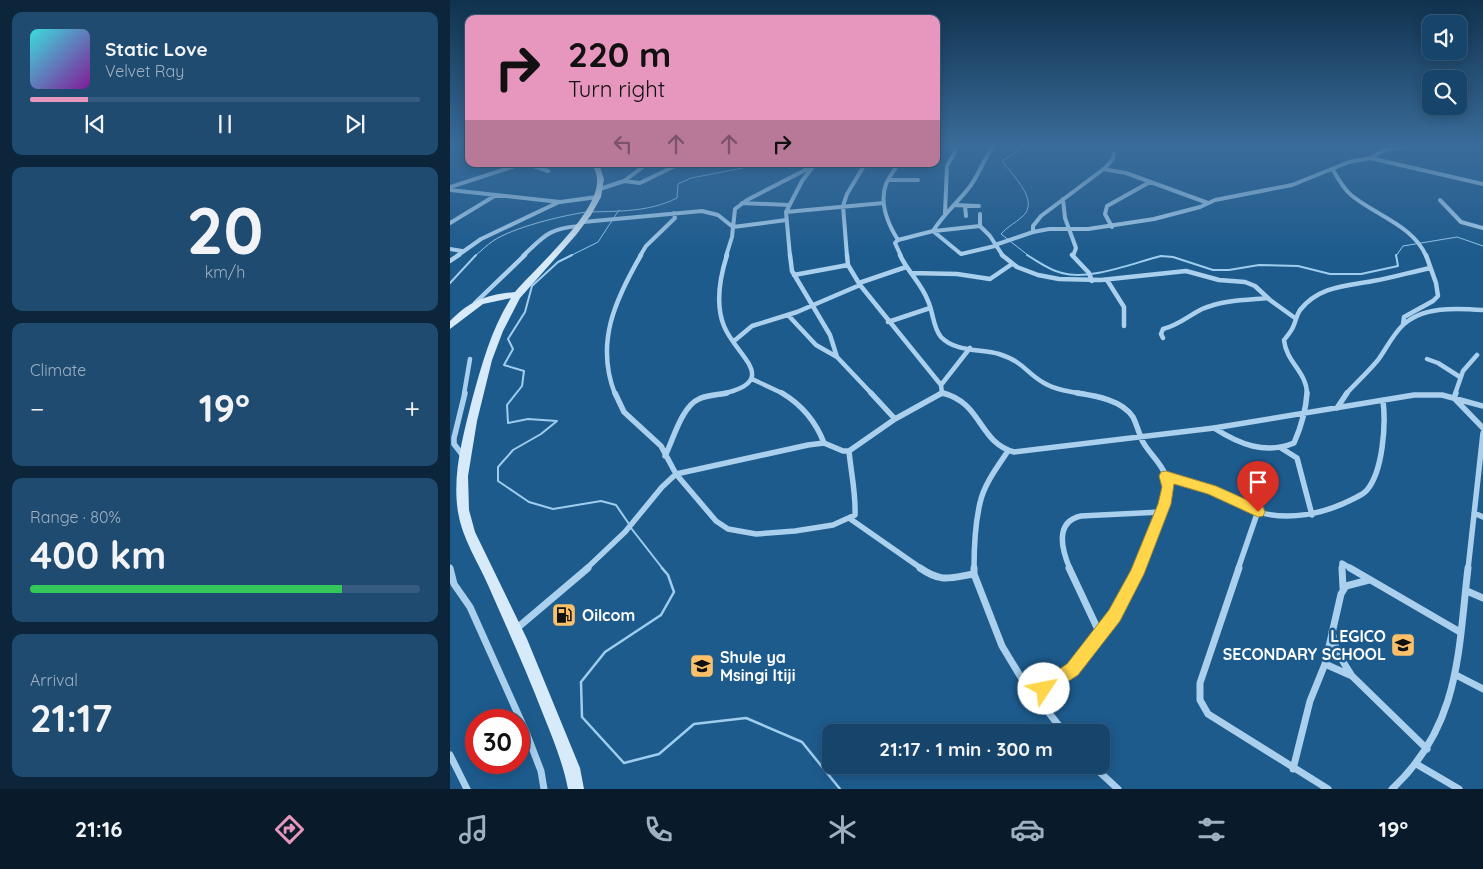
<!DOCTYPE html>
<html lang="en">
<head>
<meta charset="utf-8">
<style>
  body { margin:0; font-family:Quicksand,sans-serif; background:#1f4b70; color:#f1f3f6; height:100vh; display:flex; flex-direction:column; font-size:19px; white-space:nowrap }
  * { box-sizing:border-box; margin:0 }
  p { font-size:16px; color:#9eb0c1 }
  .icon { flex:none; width:28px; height:28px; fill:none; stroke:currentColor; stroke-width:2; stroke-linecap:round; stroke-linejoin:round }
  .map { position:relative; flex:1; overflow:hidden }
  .side { display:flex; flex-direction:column; gap:12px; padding:12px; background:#0c253a; width:450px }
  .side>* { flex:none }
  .banner { position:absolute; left:15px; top:15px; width:475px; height:152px; border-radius:10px; box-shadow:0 2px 12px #0003,0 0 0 1px #355c7e; background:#e797bd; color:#111; overflow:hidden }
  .tools { position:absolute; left:972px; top:15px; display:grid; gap:10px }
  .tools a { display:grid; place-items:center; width:45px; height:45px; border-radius:10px; background:#16446a; box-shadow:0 2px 12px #0003,0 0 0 1px #355c7e; font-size:25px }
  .speed { position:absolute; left:15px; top:709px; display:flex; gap:10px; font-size:25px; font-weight:700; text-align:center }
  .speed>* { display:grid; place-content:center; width:65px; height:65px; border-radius:50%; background:#16446a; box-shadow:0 2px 12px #0003,0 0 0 1px #355c7e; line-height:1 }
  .speed .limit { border:8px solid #d22; background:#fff; color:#111 }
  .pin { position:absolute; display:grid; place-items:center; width:42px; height:42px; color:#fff; margin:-51px -21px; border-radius:50% 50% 50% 0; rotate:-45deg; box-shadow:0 0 5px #0007 }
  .pin .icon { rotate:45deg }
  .me { position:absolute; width:55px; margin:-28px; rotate:56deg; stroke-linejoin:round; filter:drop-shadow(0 0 4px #0008) }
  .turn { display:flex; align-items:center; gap:18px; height:105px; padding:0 20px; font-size:22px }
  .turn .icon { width:65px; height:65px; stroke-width:2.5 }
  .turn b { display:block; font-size:35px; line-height:42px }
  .lanes { display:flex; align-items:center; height:48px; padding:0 20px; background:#0003; justify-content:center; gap:25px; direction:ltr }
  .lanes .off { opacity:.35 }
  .big { font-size:38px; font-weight:700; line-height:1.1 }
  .side .card { flex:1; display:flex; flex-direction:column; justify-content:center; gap:8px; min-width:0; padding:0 18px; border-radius:10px; background:#1f4b70 }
  .side .dial { align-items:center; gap:0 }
  .dial b { font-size:65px; line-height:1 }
  .song { display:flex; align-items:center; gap:15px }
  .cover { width:60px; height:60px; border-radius:8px; background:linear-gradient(135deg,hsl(180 70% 55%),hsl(290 70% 35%)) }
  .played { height:5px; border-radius:2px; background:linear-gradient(90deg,#e797bd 15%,#355c7e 15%) }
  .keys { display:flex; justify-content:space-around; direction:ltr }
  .heat { display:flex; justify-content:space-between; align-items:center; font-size:28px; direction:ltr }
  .charge { height:8px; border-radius:4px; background:linear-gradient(90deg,#34c759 80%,#355c7e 0) }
  .trip { position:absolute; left:372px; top:724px; width:288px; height:50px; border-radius:10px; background:#16446a; box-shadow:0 2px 12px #0003,0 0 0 1px #355c7e; font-weight:700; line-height:50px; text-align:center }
  .menu { display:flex; height:80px; justify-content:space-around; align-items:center; background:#091b2a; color:#9eb0c1 }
  .menu .icon { width:35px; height:35px }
  .menu .current { color:#e797bd }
  .menu b { font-size:22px; color:#f1f3f6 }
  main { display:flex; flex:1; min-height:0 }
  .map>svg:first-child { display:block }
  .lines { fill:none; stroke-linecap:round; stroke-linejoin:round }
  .stream-far2 { stroke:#9ecdee; stroke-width:1 }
  .stream-far1 { stroke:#9ecdee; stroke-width:2 }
  .stream { stroke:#9ecdee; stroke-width:2.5 }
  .street-far3 { stroke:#aad0ed; stroke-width:4 }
  .street-far2 { stroke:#aad0ed; stroke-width:4.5 }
  .street-far1 { stroke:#aad0ed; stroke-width:5.5 }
  .street { stroke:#aad0ed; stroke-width:7 }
  .secondary { fill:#d7eaf9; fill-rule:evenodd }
  .route { fill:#ffd54a; stroke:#a68a30 }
  .labels { text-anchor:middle; stroke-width:5; stroke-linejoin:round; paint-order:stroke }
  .near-poi-label { font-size:16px; font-weight:bold; fill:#fff; stroke:#1d5b8d; text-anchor:start }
</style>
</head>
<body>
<main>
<section class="side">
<div class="card">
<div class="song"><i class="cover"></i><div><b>Static Love</b><p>Velvet Ray</p></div></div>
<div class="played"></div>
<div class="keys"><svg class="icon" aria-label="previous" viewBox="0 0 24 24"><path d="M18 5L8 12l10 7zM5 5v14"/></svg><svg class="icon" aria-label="pause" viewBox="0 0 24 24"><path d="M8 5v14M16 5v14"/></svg><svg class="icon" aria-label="next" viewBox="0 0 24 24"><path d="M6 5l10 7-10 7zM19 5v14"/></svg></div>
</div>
<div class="card dial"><b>20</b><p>km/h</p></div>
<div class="card"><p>Climate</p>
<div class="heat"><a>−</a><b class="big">19°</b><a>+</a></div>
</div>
<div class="card"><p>Range · 80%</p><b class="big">400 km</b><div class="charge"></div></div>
<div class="card"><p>Arrival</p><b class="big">21:17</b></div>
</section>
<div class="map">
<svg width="1033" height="789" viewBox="0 0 1033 789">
  <rect width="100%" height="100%" fill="#1d5b8d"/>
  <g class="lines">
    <path class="stream-far2" d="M575,146L552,161C562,175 591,201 572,217C565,223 557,227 551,234L579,256
      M140,212C170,211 199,212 227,198L228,184L241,178L293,168L298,164
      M25,256C31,251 37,245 43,241C64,227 111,216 136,212
      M120,256L148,242L169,210
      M946,256L953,246L1007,237L1033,246"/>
    <path class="stream-far1" d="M122,255L108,262L82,286L75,312L58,339L63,349L54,365L74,371L72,386L57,405L58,423L78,419L107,421L91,434L63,450L48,467V481L79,502L103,509L151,501L166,505L179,524
      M577,255C589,262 599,270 612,273C639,281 683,263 711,256L723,257L763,270H779L809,265L848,266L880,274H911L948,266L946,255
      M0,283L26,255
      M181,528L213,569"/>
    <path class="stream" d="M212,568L218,575L224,592L211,615L155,652L131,682L132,717L174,763L209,754L244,724L296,718L352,742L390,789"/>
    <path class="street-far3" d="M921,158L934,150L958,146
      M78,164L98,171
      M448,164C444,171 439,177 436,184C429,203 438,224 448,240
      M653,169L676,173L758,203
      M883,170C888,179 893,188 901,195C925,215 964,226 976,256
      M438,180H468
      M174,181L190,183L227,165L242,164
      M0,187L71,164
      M150,189L174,181L197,164
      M0,190L110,202L147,197
      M613,199L615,218L626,248L623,256
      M990,200L1011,222L1033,228
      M292,203L339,205
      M504,205L529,206
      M515,206L516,216
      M336,212L433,203
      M495,213L497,166L505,152L506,146
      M530,214V226
      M133,222L252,211L268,215L283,227L336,220
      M0,223L46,195
      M662,227L655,214L657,206L700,182
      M483,231L511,254L545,246
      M484,231L530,226L540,236L553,256
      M583,232V226L591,216L655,168L663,159L664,153
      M545,245L583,232L599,229H638L704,219L750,207L765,200L842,185L899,162L920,158L1033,184
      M0,249L12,251
      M7,256L31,239L109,202
      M73,256C94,236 99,228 130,226
      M190,256L196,246L225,218L224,213
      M276,256L282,237L285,209L297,200L361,167
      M340,256L336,212L352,181L365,164
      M397,256L393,206L397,194L415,164
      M451,256L445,243L448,240L483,231C493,215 506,204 518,189C529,176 533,159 544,146"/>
    <path class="street-far2" d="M340,255L342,271L380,335L387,357L422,394
      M397,255L398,265L410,285L491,385L492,393
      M450,255C457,271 472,284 478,301C483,311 483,328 491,337C505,352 531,349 549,354C574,362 575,372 594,383C606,390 621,392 635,394
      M552,255L567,267L588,275L609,279L651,280L736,271L769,280L795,282L805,286L820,300L845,318
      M622,255L639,273L642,281
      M0,261L9,255
      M461,273L507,274L540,279L562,264
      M344,275L398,265
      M657,280L674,307V326
      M409,283L456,267
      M25,303L75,255
      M338,315L366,345L387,357
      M438,322L480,308
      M953,324L954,317L983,301L988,296L986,283L976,255
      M713,338L711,334L713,329C729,325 738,316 752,309C773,300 795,300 818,298
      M284,341L302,326L347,312L410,285
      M977,359L988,363L1010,377
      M302,379L334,394
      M491,385L520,348
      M14,394L20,359
      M165,394C145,343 165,300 191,255
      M271,394C333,381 285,355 274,326C265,304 270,277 277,255
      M489,394H497
      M857,394C857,372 836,362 834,340C837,336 841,332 843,327C846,321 846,316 850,310C869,286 896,286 923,281C942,278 961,272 980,268
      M896,394C906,383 918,372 928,360C936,349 942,336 952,326C972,306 1007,308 1033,310
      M1005,394L1013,371L1027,355"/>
    <path class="street-far1" d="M165,393L174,412L211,446L226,474L266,521L278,529L306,534L345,531L383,525L405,515C406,493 401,473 399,451
      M332,393C352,405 366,422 374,443
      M421,393L445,419
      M493,393C532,403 529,443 564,452L764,428L964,395H992L1033,406
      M627,393C646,396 672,400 683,417C687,425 689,434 693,442C699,453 710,462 715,474C725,498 698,546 688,569
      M1006,393L1004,398L1033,428
      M887,408L897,393
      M764,428C789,444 815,455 844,443C851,427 856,410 857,393
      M831,448L847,458L862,515
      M215,456C223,440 232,406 249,399C257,395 268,395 277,393
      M14,457L4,444V438L15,393
      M716,476C732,480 749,484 764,490C779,497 792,507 808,512C839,521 873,514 901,500C906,497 913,495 917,490C933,471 936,424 933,401
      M1024,513L1033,517
      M399,518L472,569
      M136,569L175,532L212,487L226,474L358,445L374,443L393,451H399L445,419L492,393
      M524,569C524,547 525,524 530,503C534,484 548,466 558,451
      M620,569C612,550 604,522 631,516L711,512
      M788,569L808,511
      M892,569V563L902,569
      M1018,569L1033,433"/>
    <path class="street" d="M0,568L4,584L20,607L76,732L91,771L94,789
      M470,568C492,583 499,578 524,574
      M524,568V574L552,646L572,679L614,732
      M619,568L651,636
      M789,568L750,683V700L758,714L878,789
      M892,568L893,588
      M900,568L1010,632
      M1017,591L1033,598
      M66,629L138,568
      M882,632L887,652L902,676L977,749
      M875,664L902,676
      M1006,675L1033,689
      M584,695C595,688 607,682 617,674C650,648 673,606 689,568
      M0,755L17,789
      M642,765L668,789
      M968,765L1009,789
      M843,769L860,701L875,664L891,594L896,586L919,580
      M942,789C1010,726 1008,653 1018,568"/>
    <path class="secondary" d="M143,164H149L154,179L151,197L141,215L126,235L70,298L53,331L42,360L27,421L18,476L19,510L25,532L77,639L130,768L134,789H118C113,763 103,739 93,714C76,670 57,628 38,585C28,562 12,538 8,512C2,475 13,436 22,400C32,364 41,330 61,298L33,304L0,329V321C21,300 36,295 65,292C86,267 150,212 147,179C147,174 144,169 143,164Z"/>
  </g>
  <linearGradient id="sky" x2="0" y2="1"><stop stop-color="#10324e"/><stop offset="0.57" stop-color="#3a6c9a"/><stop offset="1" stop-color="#3a6c9a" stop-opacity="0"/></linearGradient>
  <rect width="1033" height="256" fill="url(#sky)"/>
  <path class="route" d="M716,471L766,486L813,507L815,512L813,516L808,517L758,494L724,484L721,504L694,574L670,621L628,675L594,697L588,695L586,689L588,683L617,664L659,610L681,570L708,504L712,487L709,476L711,472Z"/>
  <defs>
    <symbol id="fuel-square" viewBox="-11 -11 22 22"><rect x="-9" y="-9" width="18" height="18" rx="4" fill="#fcc069" stroke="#1d5b8d"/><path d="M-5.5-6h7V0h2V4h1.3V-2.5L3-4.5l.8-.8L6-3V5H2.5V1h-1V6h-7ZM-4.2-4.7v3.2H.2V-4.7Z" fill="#111"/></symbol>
    <symbol id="school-square" viewBox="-11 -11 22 22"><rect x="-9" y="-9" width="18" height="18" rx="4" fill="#fcc069" stroke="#1d5b8d"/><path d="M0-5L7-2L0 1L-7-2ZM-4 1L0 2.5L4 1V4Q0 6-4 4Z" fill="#111"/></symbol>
  </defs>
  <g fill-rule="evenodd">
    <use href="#fuel-square" x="100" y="601" width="28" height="28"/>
    <use href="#school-square" x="939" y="631" width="28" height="28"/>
    <use href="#school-square" x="238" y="652" width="28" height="28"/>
  </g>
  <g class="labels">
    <g class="near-poi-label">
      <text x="132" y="621">Oilcom</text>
      <text x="936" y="642" text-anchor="end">LEGICO<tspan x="936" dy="18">SECONDARY SCHOOL</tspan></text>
      <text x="270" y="663">Shule ya<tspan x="270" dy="18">Msingi Itiji</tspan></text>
    </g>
  </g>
</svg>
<div class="tools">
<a><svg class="icon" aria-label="sound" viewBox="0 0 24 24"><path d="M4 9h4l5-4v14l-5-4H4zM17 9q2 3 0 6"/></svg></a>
<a><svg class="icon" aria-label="search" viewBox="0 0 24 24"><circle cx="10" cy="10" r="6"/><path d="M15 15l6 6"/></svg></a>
</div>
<div class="speed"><div class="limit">30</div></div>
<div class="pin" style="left:808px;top:512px;background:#d93025"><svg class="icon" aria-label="arrive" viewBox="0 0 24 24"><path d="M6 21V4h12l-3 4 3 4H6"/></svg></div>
<svg class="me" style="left:594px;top:689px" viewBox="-20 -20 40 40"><circle r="19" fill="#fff"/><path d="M0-13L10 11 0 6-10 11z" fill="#ffd54a"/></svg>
<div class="trip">21:17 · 1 min · 300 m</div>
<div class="banner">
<div class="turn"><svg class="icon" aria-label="right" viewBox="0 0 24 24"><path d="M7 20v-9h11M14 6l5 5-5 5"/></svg><div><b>220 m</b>Turn right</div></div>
<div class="lanes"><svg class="icon off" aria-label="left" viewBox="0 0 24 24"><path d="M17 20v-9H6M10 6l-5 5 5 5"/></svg><svg class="icon off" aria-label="ahead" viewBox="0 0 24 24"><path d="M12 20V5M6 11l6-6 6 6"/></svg><svg class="icon off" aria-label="ahead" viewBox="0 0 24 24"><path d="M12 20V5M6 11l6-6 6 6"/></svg><svg class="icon" aria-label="right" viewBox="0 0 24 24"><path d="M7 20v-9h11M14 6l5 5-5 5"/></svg></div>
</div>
</div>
</main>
<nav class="menu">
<b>21:16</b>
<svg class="icon current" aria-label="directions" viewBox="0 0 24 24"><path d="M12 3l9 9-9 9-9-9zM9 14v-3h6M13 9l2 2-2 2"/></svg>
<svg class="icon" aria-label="music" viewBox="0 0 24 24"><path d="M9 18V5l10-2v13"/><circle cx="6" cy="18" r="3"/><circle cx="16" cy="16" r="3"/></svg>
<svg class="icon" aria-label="phone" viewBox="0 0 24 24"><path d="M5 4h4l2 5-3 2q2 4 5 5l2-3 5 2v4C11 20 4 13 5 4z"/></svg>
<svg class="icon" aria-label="climate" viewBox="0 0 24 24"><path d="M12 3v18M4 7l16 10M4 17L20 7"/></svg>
<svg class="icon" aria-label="car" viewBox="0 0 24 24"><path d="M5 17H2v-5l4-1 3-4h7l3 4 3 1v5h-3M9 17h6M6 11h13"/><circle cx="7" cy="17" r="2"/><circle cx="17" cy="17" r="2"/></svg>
<svg class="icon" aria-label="filters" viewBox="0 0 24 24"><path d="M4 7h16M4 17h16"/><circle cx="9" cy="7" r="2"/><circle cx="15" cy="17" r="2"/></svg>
<b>19°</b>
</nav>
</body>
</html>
